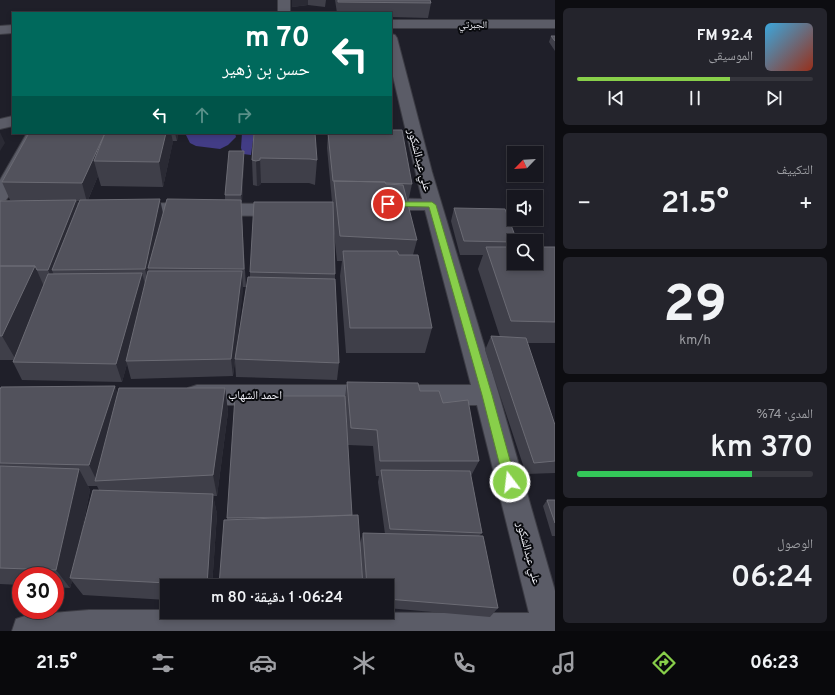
<!DOCTYPE html>
<html lang="ar">
<head>
<meta charset="utf-8">
<style>
  body { margin:0; font-family:Overpass,"Noto Naskh Arabic",sans-serif; background:#24242c; color:#f1f3f6; direction:rtl; height:100vh; display:flex; flex-direction:column; font-size:15px; white-space:nowrap }
  * { box-sizing:border-box; margin:0 }
  p { font-size:13px; color:#9e9fa4 }
  .icon { flex:none; width:22px; height:22px; fill:none; stroke:currentColor; stroke-width:2; stroke-linecap:round; stroke-linejoin:round }
  .map { position:relative; flex:1; overflow:hidden; direction:ltr }
  .panel { display:flex; flex-direction:column; gap:8px; padding:8px; background:#0d0d11; width:280px }
  .panel>* { flex:none }
  .hud { position:absolute; left:12px; top:12px; width:380px; height:122px; border-radius:0px; box-shadow:0 2px 6px #0003,0 0 0 1px #36363d; direction:rtl; background:#00695c; color:#fff; overflow:hidden }
  .needle { width:26px; rotate:245deg }
  .controls { position:absolute; left:507px; top:146px; display:grid; gap:8px }
  .controls a { display:grid; place-items:center; width:36px; height:36px; border-radius:0px; background:#17171f; box-shadow:0 2px 6px #0003,0 0 0 1px #36363d; font-size:20px }
  .speed { position:absolute; left:12px; top:567px; display:flex; gap:8px; font-size:20px; font-weight:700; text-align:center }
  .speed>* { display:grid; place-content:center; width:52px; height:52px; border-radius:50%; background:#17171f; box-shadow:0 2px 6px #0003,0 0 0 1px #36363d; line-height:1 }
  .speed .limit { border:6px solid #d22; background:#fff; color:#111 }
  .pin { position:absolute; display:grid; place-items:center; width:34px; height:34px; color:#fff; margin:-17px; border:2px solid #fff; border-radius:50%; box-shadow:0 1px 4px #0007 }
  .me { position:absolute; width:44px; margin:-22px; rotate:345deg; stroke-linejoin:round; filter:drop-shadow(0 0 3px #0008) }
  .turn { display:flex; align-items:center; gap:14px; height:84px; padding:0 16px; font-size:18px }
  .turn .icon { width:52px; height:52px; stroke-width:2.5 }
  .turn b { display:block; font-size:28px; line-height:34px }
  .lanes { display:flex; align-items:center; height:38px; padding:0 16px; background:#0003; justify-content:center; gap:20px; direction:ltr }
  .lanes .off { opacity:.35 }
  .big { font-size:30px; font-weight:600; line-height:1.1 }
  .panel .widget { flex:1; display:flex; flex-direction:column; justify-content:center; gap:6px; min-width:0; padding:0 14px; border-radius:6px; background:#24242c }
  .panel .dial { align-items:center; gap:0 }
  .dial b { font-size:52px; line-height:1 }
  .song { display:flex; align-items:center; gap:12px }
  .cover { width:48px; height:48px; border-radius:6px; background:linear-gradient(135deg,hsl(200 70% 55%),hsl(10 70% 35%)) }
  .played { height:4px; border-radius:2px; background:linear-gradient(90deg,#88cf4a 65%,#36363d 65%) }
  .keys { display:flex; justify-content:space-around; direction:ltr }
  .heat { display:flex; justify-content:space-between; align-items:center; font-size:22px; direction:ltr }
  .charge { height:6px; border-radius:3px; background:linear-gradient(90deg,#34c759 74%,#36363d 0) }
  .trip { position:absolute; left:160px; top:579px; width:234px; height:40px; border-radius:0px; background:#17171f; box-shadow:0 2px 6px #0003,0 0 0 1px #36363d; font-weight:600; line-height:40px; text-align:center; direction:rtl }
  .tab-bar { display:flex; height:64px; justify-content:space-around; align-items:center; background:#09090c; color:#9e9fa4 }
  .tab-bar .icon { width:28px; height:28px }
  .tab-bar .active { color:#88cf4a }
  .tab-bar b { font-size:18px; color:#f1f3f6 }
  main { display:flex; flex:1; min-height:0 }
  .map>svg:first-child { display:block }
  .forest { fill:#423c85 }
  .lines { fill:none; stroke-linecap:round; stroke-linejoin:round }
  .minor-casing { stroke:#3c3c44; stroke-width:2 }
  .minor { fill:#5b5c67; fill-rule:evenodd }
  .wall { fill:#3f3f49; fill-rule:evenodd }
  .shaded-wall { fill:#2a2a34 }
  .building { fill:#52525c; stroke:#6b6b74 }
  .route { fill:#88cf4a; stroke:#588730 }
  .labels { text-anchor:middle; stroke-width:4; stroke-linejoin:round; paint-order:stroke }
  .far-street-label { font-size:10px; fill:#f0f0f7; stroke:#090a0e }
  .street-label { font-size:12px; fill:#f0f0f7; stroke:#090a0e }
</style>
</head>
<body>
<main>
<section class="panel">
<div class="widget">
<div class="song"><i class="cover"></i><div><b>92.4 FM</b><p>الموسيقى</p></div></div>
<div class="played"></div>
<div class="keys"><svg class="icon" aria-label="previous" viewBox="0 0 24 24"><path d="M18 5L8 12l10 7zM5 5v14"/></svg><svg class="icon" aria-label="pause" viewBox="0 0 24 24"><path d="M8 5v14M16 5v14"/></svg><svg class="icon" aria-label="next" viewBox="0 0 24 24"><path d="M6 5l10 7-10 7zM19 5v14"/></svg></div>
</div>
<div class="widget"><p>التكييف</p>
<div class="heat"><a>−</a><b class="big">21.5°</b><a>+</a></div>
</div>
<div class="widget dial"><b>29</b><p>km/h</p></div>
<div class="widget"><p>المدى · 74%</p><b class="big">370 km</b><div class="charge"></div></div>
<div class="widget"><p>الوصول</p><b class="big">06:24</b></div>
</section>
<div class="map">
<svg width="555" height="631" viewBox="0 0 555 631">
  <rect width="100%" height="100%" fill="#1f1f29"/>
  <path class="forest" d="M185,133H235L236,137L228,145L220,149L196,146L190,143Z
    M242,133H254L251,155L243,154L241,148Z"/>
  <g class="lines">
    <defs>
      <path id="minor" d="M278,0H290V13H278Z
        M391,20H555V28H391Z
        M13,25V33L0,34V26Z
        M391,34L395,35L397,38L432,172L499,395L555,591V631H12L16,619L28,615L89,610H167V612L529,613L477,405H411L402,402L399,395L402,388L411,385H471L425,210H377L371,208L368,204L371,200L377,198L422,199L391,68Z
        M13,116V126L0,129V119Z
        M27,133H43L9,196L6,200L0,201V180Z
        M132,203L284,204L291,206L293,210L291,214L284,216L132,215L126,213L123,209L126,205Z
        M197,385H375L384,388L387,395L384,402L375,405H197L188,402L185,395L188,388Z"/>
    </defs>
    <use href="#minor" class="minor-casing"/>
    <use href="#minor" class="minor"/>
  </g>
  <path class="wall" d="M292,0H326L325,7L308,5L292,7Z
    M335,0H430L431,3L428,18L391,17V13H337Z
    M551,36H555V51L549,42Z
    M29,133H178L177,141H173L163,187L101,186L98,176L88,200L163,213L225,200V195L244,158L242,202H241L246,287H243L236,350L250,277V272L332,202L327,148L328,133H391L412,184L408,202H407L417,240L413,255L432,328L425,353H346L340,276L342,261H337L333,224L335,274V280L339,363L337,380L236,377L235,362L233,376L131,379L127,364L122,382L22,380L13,362V360H0V201H37L10,200L2,182ZM77,201H79L78,205Z
    M254,133L317,160L315,185L309,183H261L260,185L257,186L253,185L252,160Z
    M454,208L514,241V263L555,247V343H527L555,425V473L526,474L485,350L491,336L500,337L478,269L483,255H460L451,221Z
    M347,382L420,391L443,403L479,461L471,476L482,533L479,536L498,608L490,617L387,608V586H363L360,543L363,533L385,534L378,482L379,476H376L373,446L348,445L346,421L352,515L227,520V518L345,397Z
    M115,386L117,394L225,388L228,412L217,496H213L217,514L212,586H167V600L83,595L72,581L70,588L55,587V576H21V585L0,584V390ZM88,486H97L99,490L81,536L90,490Z
    M547,500H555V536H552L543,506Z"/>
  <path class="shaded-wall" d="M292,0H308V5L292,7Z
    M0,132L5,143L0,151Z
    M105,133L94,161L98,176L87,202L82,183Z
    M166,133H171L173,142L163,187L159,162Z
    M175,133H178L177,141Z
    M244,151V158L242,202L241,195Z
    M260,158L261,183L260,185L257,186L256,161Z
    M160,199L164,218L148,268L151,280L149,287L145,269Z
    M76,200L82,219L52,270L57,284L56,288L48,270Z
    M35,266L46,291L16,360L2,336Z
    M242,271L243,290L233,376L231,359Z
    M142,273L147,291L126,361L127,364L122,382L116,364Z
    M115,386L123,410L97,481L89,465Z
    M225,388L228,412L217,496L213,475Z
    M79,469L90,490L72,579L70,578L72,581L70,588L56,570Z
    M213,494L217,514L212,586H207Z"/>
  <path class="building" d="M338,0H430L431,3L338,2Z
    M551,36H555V41Z
    M391,130H402L412,184L385,183V182L333,181L328,133H391Z
    M29,133H105L82,183L2,182Z
    M105,133H166L159,162L94,161Z
    M254,133H315L317,160L310,159L260,158V160L256,161L252,160Z
    M229,151H244L241,195H225Z
    M334,181L385,182L386,184L403,185L417,240L340,236Z
    M160,199L145,269L52,270L80,200Z
    M167,199L241,200L244,269L148,268Z
    M76,200L48,270H37L35,266H0V201Z
    M254,202H333L335,274L250,272Z
    M454,208L505,209L517,241H514V242L464,241Z
    M486,247H514V263H536V247H555V322L511,321Z
    M343,251H397L399,255H418L432,328H350Z
    M0,266H35L2,336H0Z
    M148,271H242L231,359L126,361Z
    M142,273L116,364L13,362L48,274Z
    M248,277L335,279L339,363L235,359Z
    M491,336L526,338L555,425V461L534,463Z
    M347,382L418,383L420,391H439L443,403L468,400L479,461H380L377,430L351,428Z
    M115,386L89,465L0,463V390L1,387Z
    M119,388H225L213,475L95,481Z
    M235,396H345L352,515L297,517L227,518Z
    M0,466L79,469L56,570L0,568Z
    M381,470L470,471L482,533L390,529Z
    M93,490L213,494L207,585L70,578Z
    M547,500H555V523Z
    M358,515L363,586H219L224,520Z
    M363,533L483,536L498,608L387,599V586H367Z"/>
  <path class="route" d="M385,202H432L436,205L492,395L516,482L514,486L510,487L506,486L504,482L482,395L429,207L388,206L384,204Z"/>
  <g class="labels">
    <g class="far-street-label">
      <text x="473" y="28">الجبرتي</text>
    </g>
    <g class="street-label">
      <text transform="translate(420 160) rotate(75)" y="4">علي عبدالشكور</text>
      <text x="255" y="399">احمد الشهاب</text>
      <text transform="translate(529 553) rotate(75)" y="4">علي عبدالشكور</text>
    </g>
  </g>
</svg>
<div class="controls">
<a><svg class="needle" viewBox="-14 -14 28 28"><path d="M0-13l5 13h-10z" fill="#e53935"/><path d="M0 13l5-13h-10z" fill="#9e9fa4"/></svg></a>
<a><svg class="icon" aria-label="sound" viewBox="0 0 24 24"><path d="M4 9h4l5-4v14l-5-4H4zM17 9q2 3 0 6"/></svg></a>
<a><svg class="icon" aria-label="search" viewBox="0 0 24 24"><circle cx="10" cy="10" r="6"/><path d="M15 15l6 6"/></svg></a>
</div>
<div class="speed"><div class="limit">30</div></div>
<div class="pin" style="left:388px;top:204px;background:#d93025"><svg class="icon" aria-label="arrive" viewBox="0 0 24 24"><path d="M6 21V4h12l-3 4 3 4H6"/></svg></div>
<svg class="me" style="left:510px;top:482px" viewBox="-20 -20 40 40"><circle r="17" fill="#88cf4a" stroke="#fff" stroke-width="3"/><path d="M0-11L8 9 0 5-8 9z" fill="#fff"/></svg>
<div class="trip">06:24 · 1 دقيقة · 80 m</div>
<div class="hud">
<div class="turn"><svg class="icon" aria-label="left" viewBox="0 0 24 24"><path d="M17 20v-9H6M10 6l-5 5 5 5"/></svg><div><b>70 m</b>حسن بن زهير</div></div>
<div class="lanes"><svg class="icon" aria-label="left" viewBox="0 0 24 24"><path d="M17 20v-9H6M10 6l-5 5 5 5"/></svg><svg class="icon off" aria-label="ahead" viewBox="0 0 24 24"><path d="M12 20V5M6 11l6-6 6 6"/></svg><svg class="icon off" aria-label="right" viewBox="0 0 24 24"><path d="M7 20v-9h11M14 6l5 5-5 5"/></svg></div>
</div>
</div>
</main>
<nav class="tab-bar">
<b>06:23</b>
<svg class="icon active" aria-label="directions" viewBox="0 0 24 24"><path d="M12 3l9 9-9 9-9-9zM9 14v-3h6M13 9l2 2-2 2"/></svg>
<svg class="icon" aria-label="music" viewBox="0 0 24 24"><path d="M9 18V5l10-2v13"/><circle cx="6" cy="18" r="3"/><circle cx="16" cy="16" r="3"/></svg>
<svg class="icon" aria-label="phone" viewBox="0 0 24 24"><path d="M5 4h4l2 5-3 2q2 4 5 5l2-3 5 2v4C11 20 4 13 5 4z"/></svg>
<svg class="icon" aria-label="climate" viewBox="0 0 24 24"><path d="M12 3v18M4 7l16 10M4 17L20 7"/></svg>
<svg class="icon" aria-label="car" viewBox="0 0 24 24"><path d="M5 17H2v-5l4-1 3-4h7l3 4 3 1v5h-3M9 17h6M6 11h13"/><circle cx="7" cy="17" r="2"/><circle cx="17" cy="17" r="2"/></svg>
<svg class="icon" aria-label="filters" viewBox="0 0 24 24"><path d="M4 7h16M4 17h16"/><circle cx="9" cy="7" r="2"/><circle cx="15" cy="17" r="2"/></svg>
<b>21.5°</b>
</nav>
</body>
</html>
